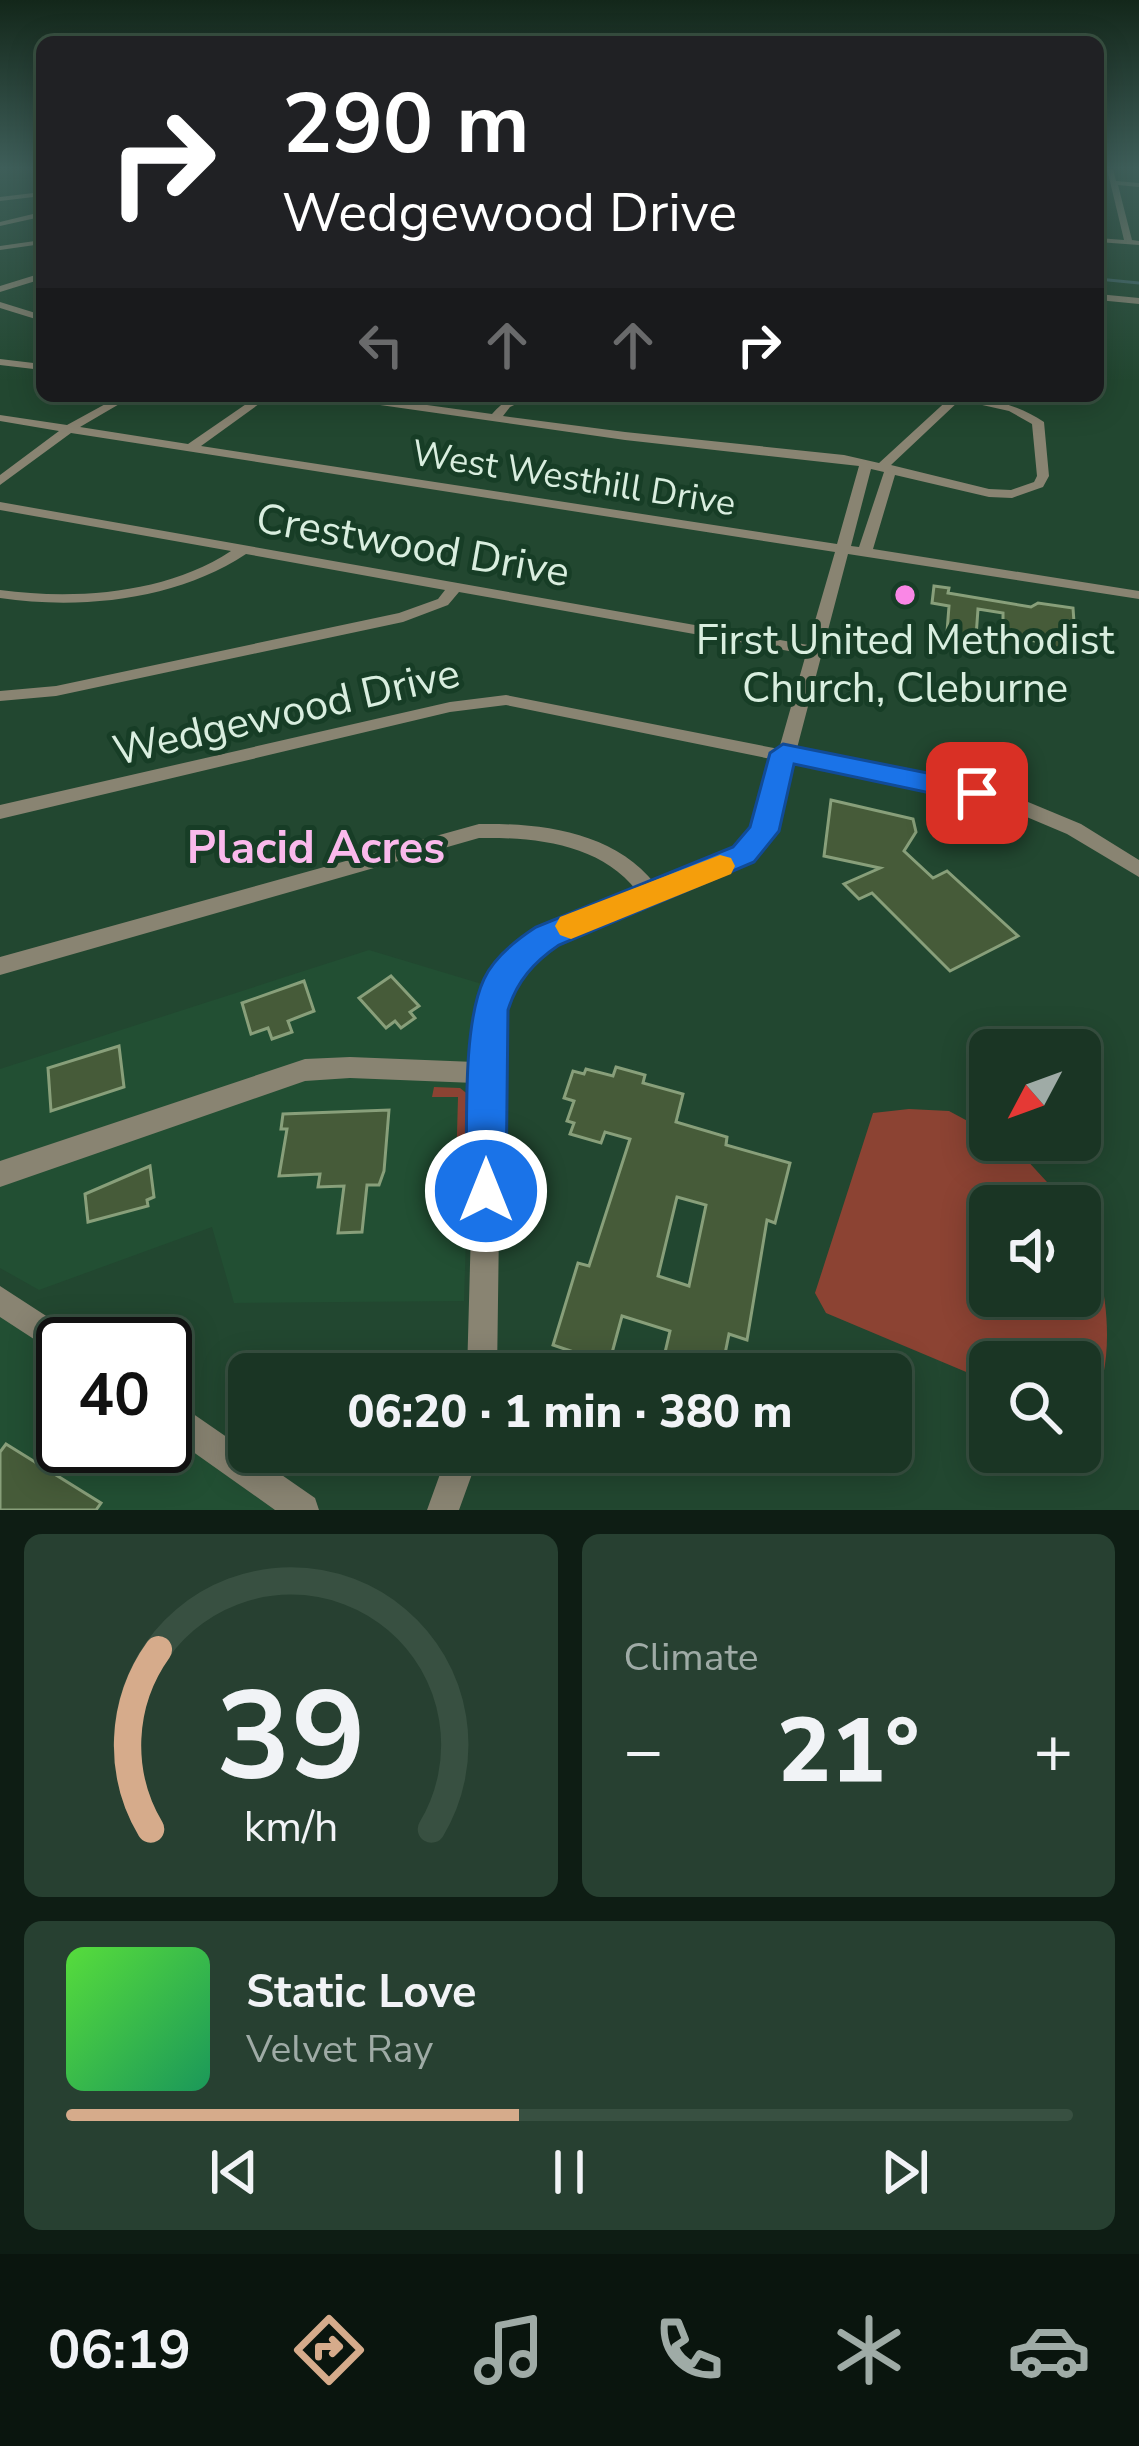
<!DOCTYPE html>
<html lang="en">
<head>
<meta charset="utf-8">
<style>
  body { margin:0; font-family:"Nunito Sans",sans-serif; background:#274031; color:#f1f3f6; height:100vh; display:flex; flex-direction:column; font-size:45px; white-space:nowrap }
  * { box-sizing:border-box; margin:0 }
  p { font-size:39px; color:#9faba6 }
  .icon { flex:none; width:66px; height:66px; fill:none; stroke:currentColor; stroke-width:2; stroke-linecap:round; stroke-linejoin:round }
  .map { position:relative; height:1510px; overflow:hidden }
  .details { display:flex; flex-direction:column; gap:24px; padding:24px; background:#0e1d14; flex:1 }
  .details>* { flex:none }
  .top-card { position:absolute; left:36px; top:36px; width:1068px; height:366px; border-radius:18px; box-shadow:0 6px 30px #0003,0 0 0 3px #385041; background:#202124; color:#fff; overflow:hidden }
  .needle { width:78px; rotate:229deg }
  .fabs { position:absolute; left:969px; top:1029px; display:grid; gap:24px }
  .fabs a { display:grid; place-items:center; width:132px; height:132px; border-radius:18px; background:#1a3524; box-shadow:0 6px 30px #0003,0 0 0 3px #385041; font-size:60px }
  .speed { position:absolute; left:36px; top:1317px; display:flex; gap:24px; font-size:60px; font-weight:700; text-align:center }
  .speed>* { display:grid; place-content:center; width:156px; height:156px; border-radius:50%; background:#1a3524; box-shadow:0 6px 30px #0003,0 0 0 3px #385041; line-height:1 }
  .speed .limit { border:6px solid #111; border-radius:18px; background:#fff; color:#111 }
  .pin { position:absolute; display:grid; place-items:center; width:102px; height:102px; color:#fff; margin:-51px; border-radius:24px; box-shadow:0 6px 18px #0006 }
  .me { position:absolute; width:132px; margin:-66px; rotate:0deg; stroke-linejoin:round; filter:drop-shadow(0 0 9px #0008) }
  .turn { display:flex; align-items:center; gap:42px; height:252px; padding:0 48px; font-size:54px }
  .turn .icon { width:156px; height:156px; stroke-width:2.5 }
  .turn b { display:block; font-size:84px; line-height:102px }
  .lanes { display:flex; align-items:center; height:114px; padding:0 48px; background:#0003; justify-content:center; gap:60px; direction:ltr }
  .lanes .off { opacity:.35 }
  .big { font-size:90px; font-weight:800; line-height:1.1 }
  .details .card { flex:1; display:flex; flex-direction:column; justify-content:center; gap:18px; min-width:0; padding:0 42px; border-radius:18px; background:#274031 }
  .details .dial { align-items:center; gap:0 }
  .dial svg { height:312px; overflow:visible; fill:none; stroke:#385041; stroke-width:7; stroke-linecap:round; text-anchor:middle }
  .dial text { fill:#f1f3f6; stroke:none }
  .song { display:flex; align-items:center; gap:36px }
  .cover { width:144px; height:144px; border-radius:18px; background:linear-gradient(135deg,hsl(110 70% 55%),hsl(150 70% 35%)) }
  .played { height:12px; border-radius:6px; background:linear-gradient(90deg,#d6ab8b 45%,#385041 45%) }
  .keys { display:flex; justify-content:space-around; direction:ltr }
  .heat { display:flex; justify-content:space-between; align-items:center; font-size:66px; direction:ltr }
  .details .tiles { flex:1; display:grid; gap:24px; grid-template-columns:1fr 1fr }
  .card:last-child { grid-column:span 2 }
  .trip { position:absolute; left:228px; top:1353px; width:684px; height:120px; border-radius:18px; background:#1a3524; box-shadow:0 6px 30px #0003,0 0 0 3px #385041; font-weight:800; line-height:120px; text-align:center }
  .dock { display:flex; height:192px; justify-content:space-around; align-items:center; background:#0a150e; color:#9faba6 }
  .dock .icon { width:84px; height:84px }
  .dock .active { color:#d6ab8b }
  .dock b { font-size:54px; color:#f1f3f6 }
  .map>svg:first-child { display:block }
  .built { fill:#224f33 }
  .green { fill:#8c4333 }
  .lines { fill:none; stroke-linecap:round; stroke-linejoin:round }
  .stream { stroke:#426667; stroke-width:3 }
  .building { fill:#465b39; stroke:#889f7a; stroke-width:3; fill-rule:evenodd }
  .minor { fill:#898472; fill-rule:evenodd }
  .route { fill:#1a73e8; stroke:#114b97; stroke-width:3 }
  .slow { fill:#f59e0b }
  .poi-dot { fill:#fa87e6; stroke:#173d26; stroke-width:4.5 }
  .labels { text-anchor:middle; stroke-width:10; stroke-linejoin:round; paint-order:stroke }
  .far-street-label { font-size:36px; fill:#d9eedf; stroke:#173d26 }
  .street-label { font-size:42px; fill:#d9eedf; stroke:#173d26 }
  .poi-label { font-size:42px; fill:#d9eedf; stroke:#173d26 }
  .neighbourhood-label { font-size:45px; font-weight:bold; fill:#fab9ec; stroke:#173d26 }
</style>
</head>
<body>
<div class="map">
<svg width="1139" height="1510" viewBox="0 0 1139 1510">
  <rect width="100%" height="100%" fill="#224730"/>
  <path class="built" d="M369,950L482,984L473,1022L464,1301L234,1303L212,1227L39,1290L0,1268V1069Z
    M0,1315L63,1357V1446H165V1430L275,1510H0Z"/>
  <path class="green" d="M434,1087L460,1088L470,1096L463,1174H438L456,1170L458,1097H432Z
    M909,1109L949,1111L990,1133V1140L1013,1145L1069,1206H990V1296H1080V1224C1104,1264 1113,1329 1103,1376C1099,1391 1090,1407 1084,1421L1080,1362H990V1382L826,1313L815,1293L873,1113Z"/>
  <g class="lines">
    <path class="stream" d="M1098,279L1139,283"/>
  </g>
  <path class="building" d="M934,586L949,588L948,593L1031,607L1038,603L1073,608L1075,636L1094,639L1095,651L1075,648V654L1041,648V642L1003,636V613L978,609L976,637L947,632L949,606L932,603Z
    M831,800L913,819L916,832L904,851L933,878L947,871L1018,936L950,971L872,893L859,899L844,884L880,868L824,856Z
    M391,976L419,1006L410,1012L415,1018L401,1028L395,1021L386,1028L359,998Z
    M304,981L314,1011L288,1021L292,1032L272,1039L268,1028L251,1034L242,1003Z
    M119,1046L124,1087L51,1111L48,1068Z
    M616,1067L645,1075L643,1083L683,1094L676,1122L727,1137L726,1145L790,1163L775,1223L767,1220L747,1340L729,1334L721,1374H660L670,1331L622,1316L609,1364L553,1345L578,1263L589,1266L630,1139L605,1132L601,1143L570,1134L574,1123L567,1121L574,1101L564,1098L573,1071L584,1074L586,1069L613,1076ZM677,1197L706,1205L689,1286L658,1276Z
    M389,1110L384,1171L379,1185H367L362,1232L338,1233L344,1186L318,1187L320,1174L279,1176L287,1129H281L283,1114Z
    M150,1166L154,1197L147,1200L148,1206L88,1222L85,1194Z
    M6,1444L101,1503L96,1510H0V1452Z"/>
  <g class="lines">
    <path class="minor" d="M1107,169H1113L1116,181L1139,183V187L1118,185L1132,240L1139,241V245L1098,242V238L1124,240Z
      M42,192V196L0,201V197Z
      M33,214L36,218L0,226V222Z
      M42,240V244L0,250V246Z
      M42,273V279L0,292V286Z
      M1098,294L1139,298V304L1098,300Z
      M0,302L42,315V321L0,308Z
      M0,359L42,364V370L0,365Z
      M120,396H133L80,427L188,444L258,396H270L201,446L837,544L859,466L625,440L338,399L333,396H362L492,414C504,400 515,396 533,396L510,407L503,416L625,432L844,455L879,463L952,396C984,396 1017,404 1044,422L1049,476L1043,487L1012,498L989,497L895,475L873,549L1139,591V599L848,554L796,752L1009,794L1081,824L1139,860V877L1067,834L998,805L793,763L778,820L766,843L738,866L556,942L526,963L510,986L502,1009L497,1374H467L475,1083L350,1078L305,1081L0,1187V1161L305,1059L350,1057L475,1062C477,1043 475,1022 480,1004C503,931 574,916 637,891C600,844 536,837 479,838L0,975V957L479,824C542,823 614,832 655,884C684,872 731,862 751,835C765,814 769,783 776,760L506,705L450,712L0,819V805L450,702L506,695L779,749L806,654L459,592L448,605L403,622L56,696L0,701V691L56,686L399,613L438,599L445,590L246,554C177,600 81,610 0,598V590C75,600 166,594 231,551L0,510V502L808,645L835,552L71,433L0,485V475L59,431L0,421V415L67,425ZM960,400L1009,411L1032,424L1037,476L1034,482L1011,490L989,489L891,465ZM871,469L884,472L859,547L851,546Z
      M0,1286L74,1334L79,1344H63V1358L0,1317Z
      M165,1398L176,1402L315,1498L319,1510H275L165,1432Z
      M448,1452H480L459,1510H427Z"/>
  </g>
  <linearGradient id="sky" x2="0" y2="1"><stop stop-color="#13271a"/><stop offset="0.44" stop-color="#3e5e59"/><stop offset="1" stop-color="#3e5e59" stop-opacity="0"/></linearGradient>
  <rect width="1139" height="381" fill="url(#sky)"/>
  <path class="route" d="M783,744L977,783L991,793L977,803L794,764L779,831L754,862L559,945C534,962 517,981 508,1010L506,1191L500,1205L486,1211L472,1205L466,1191C468,1134 461,1028 484,979C494,957 516,940 536,927L733,847L750,827L770,753Z"/>
  <path class="slow" d="M720,855L731,858L735,866L731,874L571,939L560,935L555,926L560,917Z"/>
  <circle class="poi-dot" cx="905" cy="595" r="12"/>
  <g class="labels">
    <g class="far-street-label">
      <text transform="translate(574 477) rotate(9)" y="13">West Westhill Drive</text>
    </g>
    <g class="street-label">
      <text transform="translate(413 544) rotate(10)" y="15">Crestwood Drive</text>
      <text transform="translate(286 711) rotate(-13)" y="15">Wedgewood Drive</text>
    </g>
    <g class="poi-label">
      <text x="905" y="654">First United Methodist<tspan x="905" dy="48">Church, Cleburne</tspan></text>
    </g>
    <g class="neighbourhood-label">
      <text x="316" y="863">Placid Acres</text>
    </g>
  </g>
</svg>
<div class="fabs">
<a><svg class="needle" viewBox="-14 -14 28 28"><path d="M0-13l5 13h-10z" fill="#e53935"/><path d="M0 13l5-13h-10z" fill="#9faba6"/></svg></a>
<a><svg class="icon" aria-label="sound" viewBox="0 0 24 24"><path d="M4 9h4l5-4v14l-5-4H4zM17 9q2 3 0 6"/></svg></a>
<a><svg class="icon" aria-label="search" viewBox="0 0 24 24"><circle cx="10" cy="10" r="6"/><path d="M15 15l6 6"/></svg></a>
</div>
<div class="speed"><div class="limit">40</div></div>
<div class="pin" style="left:977px;top:793px;background:#d93025"><svg class="icon" aria-label="arrive" viewBox="0 0 24 24"><path d="M6 21V4h12l-3 4 3 4H6"/></svg></div>
<svg class="me" style="left:486px;top:1191px" viewBox="-20 -20 40 40"><circle r="17" fill="#1a73e8" stroke="#fff" stroke-width="3"/><path d="M0-11L8 9 0 5-8 9z" fill="#fff"/></svg>
<div class="trip">06:20 · 1 min · 380 m</div>
<div class="top-card">
<div class="turn"><svg class="icon" aria-label="right" viewBox="0 0 24 24"><path d="M7 20v-9h11M14 6l5 5-5 5"/></svg><div><b>290 m</b>Wedgewood Drive</div></div>
<div class="lanes"><svg class="icon off" aria-label="left" viewBox="0 0 24 24"><path d="M17 20v-9H6M10 6l-5 5 5 5"/></svg><svg class="icon off" aria-label="ahead" viewBox="0 0 24 24"><path d="M12 20V5M6 11l6-6 6 6"/></svg><svg class="icon off" aria-label="ahead" viewBox="0 0 24 24"><path d="M12 20V5M6 11l6-6 6 6"/></svg><svg class="icon" aria-label="right" viewBox="0 0 24 24"><path d="M7 20v-9h11M14 6l5 5-5 5"/></svg></div>
</div>
</div>
<section class="details">
<div class="tiles">
<div class="card dial"><svg viewBox="0 0 100 80">
<path d="M14 69A42 42 0 1 1 86 69"/>
<path d="M14 69A42 42 0 0 1 16 23" stroke="#d6ab8b"/>
<text x="50" y="56" font-size="32" font-weight="700">39</text>
<text x="50" y="72" font-size="11">km/h</text>
</svg></div>
<div class="card"><p>Climate</p>
<div class="heat"><a>−</a><b class="big">21°</b><a>+</a></div>
</div>
<div class="card">
<div class="song"><i class="cover"></i><div><b>Static Love</b><p>Velvet Ray</p></div></div>
<div class="played"></div>
<div class="keys"><svg class="icon" aria-label="previous" viewBox="0 0 24 24"><path d="M18 5L8 12l10 7zM5 5v14"/></svg><svg class="icon" aria-label="pause" viewBox="0 0 24 24"><path d="M8 5v14M16 5v14"/></svg><svg class="icon" aria-label="next" viewBox="0 0 24 24"><path d="M6 5l10 7-10 7zM19 5v14"/></svg></div>
</div>
</div>
</section>
<nav class="dock">
<b>06:19</b>
<svg class="icon active" aria-label="directions" viewBox="0 0 24 24"><path d="M12 3l9 9-9 9-9-9zM9 14v-3h6M13 9l2 2-2 2"/></svg>
<svg class="icon" aria-label="music" viewBox="0 0 24 24"><path d="M9 18V5l10-2v13"/><circle cx="6" cy="18" r="3"/><circle cx="16" cy="16" r="3"/></svg>
<svg class="icon" aria-label="phone" viewBox="0 0 24 24"><path d="M5 4h4l2 5-3 2q2 4 5 5l2-3 5 2v4C11 20 4 13 5 4z"/></svg>
<svg class="icon" aria-label="climate" viewBox="0 0 24 24"><path d="M12 3v18M4 7l16 10M4 17L20 7"/></svg>
<svg class="icon" aria-label="car" viewBox="0 0 24 24"><path d="M5 17H2v-5l4-1 3-4h7l3 4 3 1v5h-3M9 17h6M6 11h13"/><circle cx="7" cy="17" r="2"/><circle cx="17" cy="17" r="2"/></svg>
</nav>
</body>
</html>
